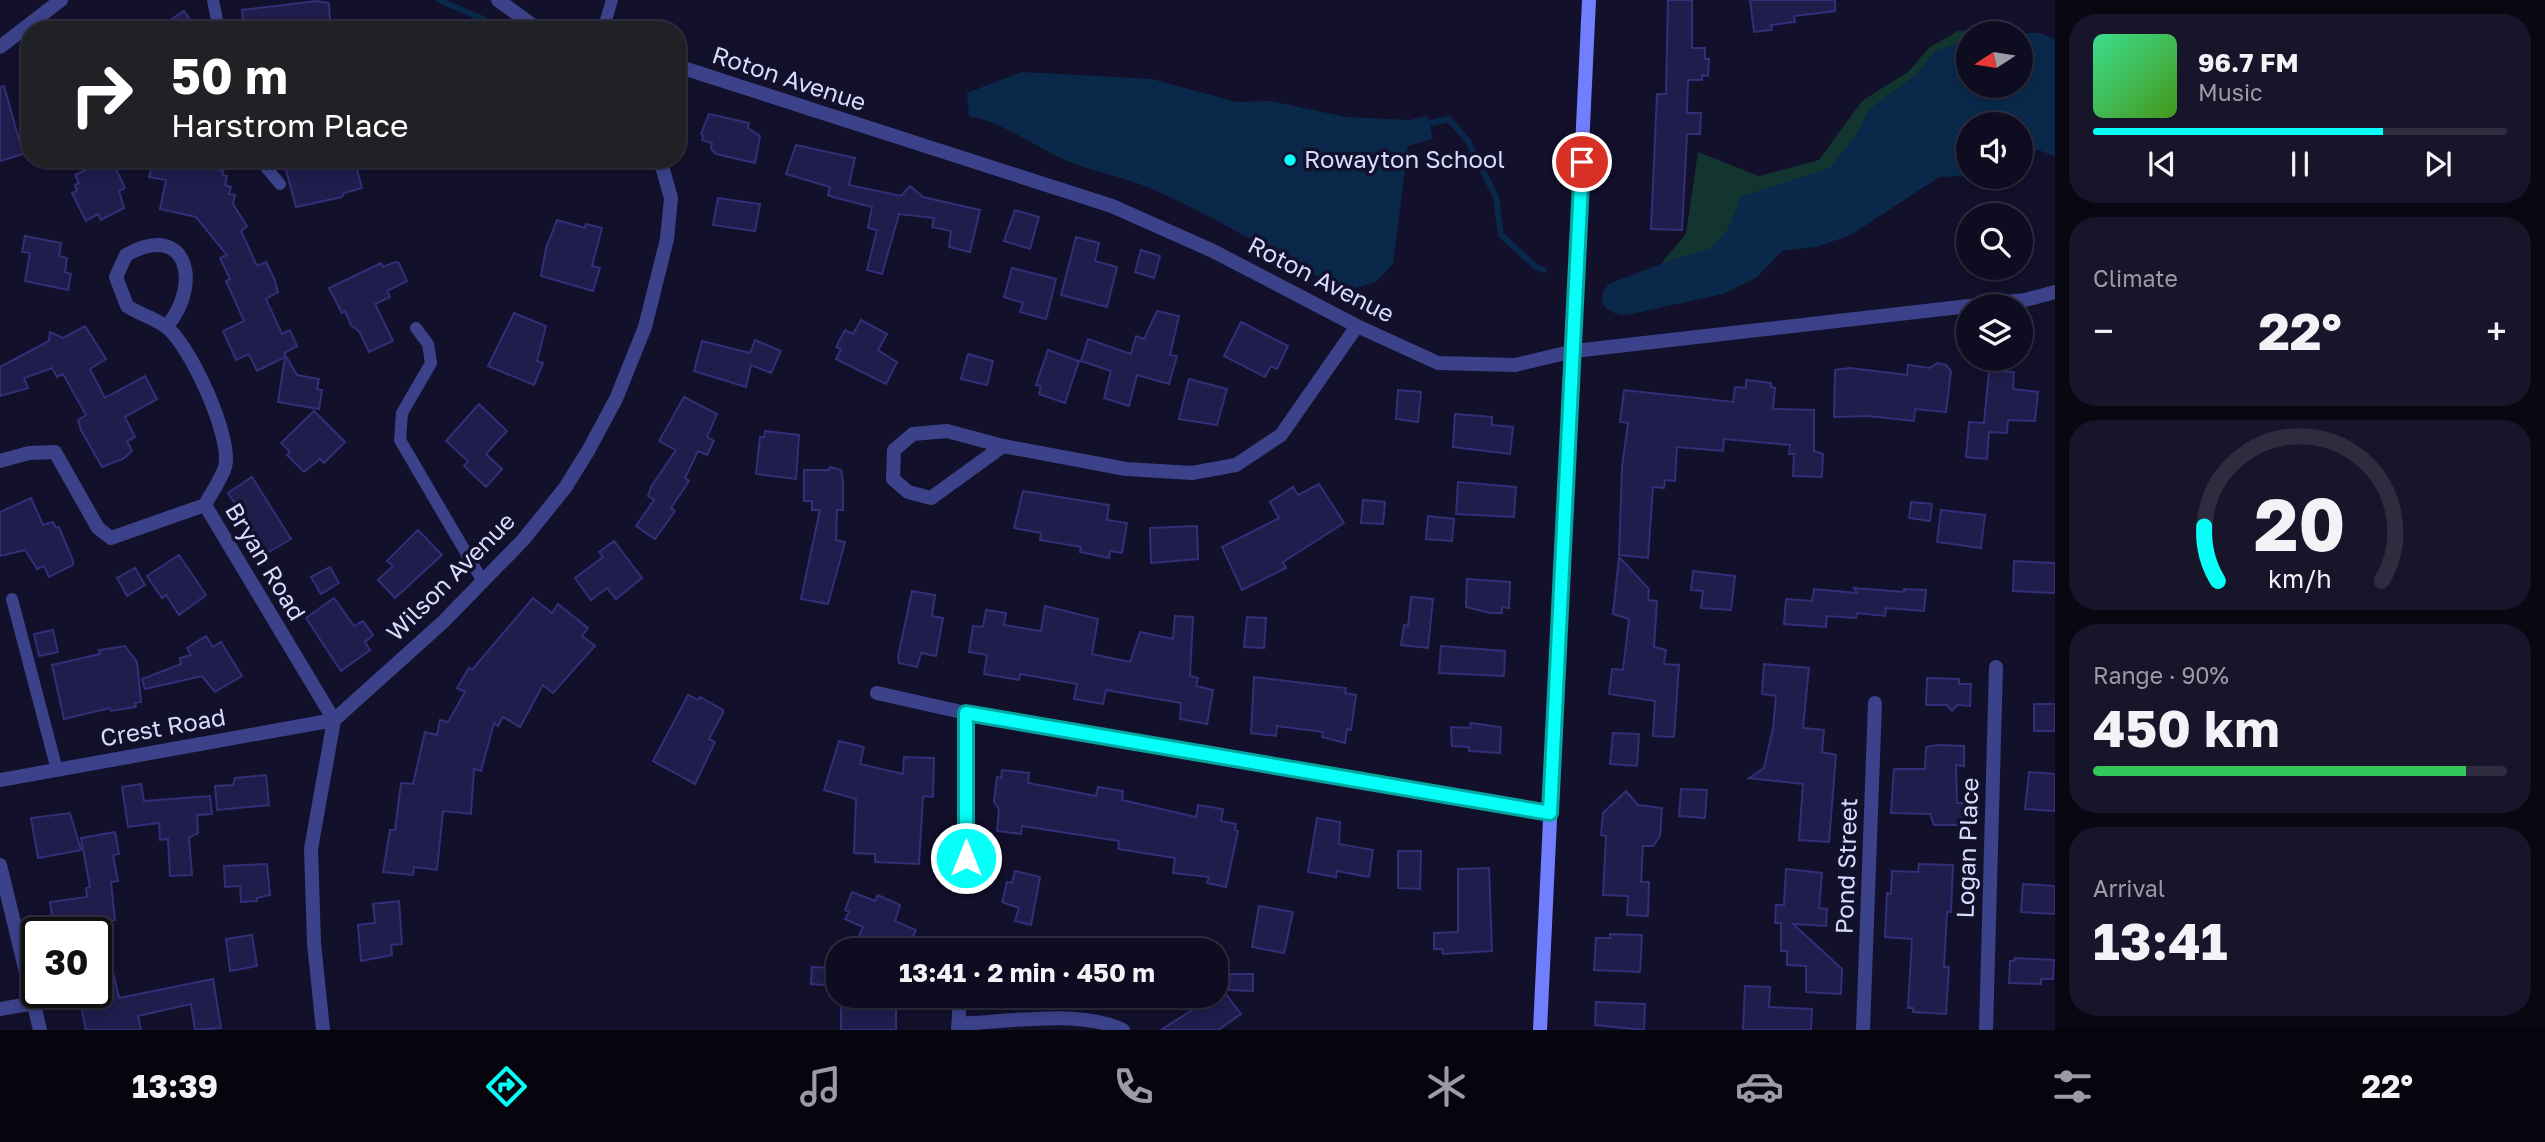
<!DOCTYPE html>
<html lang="en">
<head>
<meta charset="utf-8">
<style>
  body { margin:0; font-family:"Golos Text",sans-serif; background:#171529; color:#f1f3f6; height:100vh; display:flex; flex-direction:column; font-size:26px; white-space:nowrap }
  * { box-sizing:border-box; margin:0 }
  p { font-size:23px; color:#9b9ba5 }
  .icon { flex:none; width:38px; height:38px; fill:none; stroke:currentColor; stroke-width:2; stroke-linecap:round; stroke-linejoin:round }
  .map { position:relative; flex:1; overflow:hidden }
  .panel { display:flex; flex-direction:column; gap:14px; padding:14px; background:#080712; width:490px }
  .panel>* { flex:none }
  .guide { position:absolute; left:21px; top:21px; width:665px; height:147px; border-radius:28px; box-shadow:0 4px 10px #0003,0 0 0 2px #2e2c3e; background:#202124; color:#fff; overflow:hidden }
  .needle { width:46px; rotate:258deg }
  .controls { position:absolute; left:1956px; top:21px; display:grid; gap:14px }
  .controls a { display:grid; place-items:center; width:77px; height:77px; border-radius:50%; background:#0e0c20; box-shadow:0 4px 10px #0003,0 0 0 2px #2e2c3e; font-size:35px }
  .speed { position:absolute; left:21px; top:917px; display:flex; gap:14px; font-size:35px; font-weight:700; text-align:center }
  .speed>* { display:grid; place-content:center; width:91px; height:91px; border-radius:50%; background:#0e0c20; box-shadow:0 4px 10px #0003,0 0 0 2px #2e2c3e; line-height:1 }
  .speed .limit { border:4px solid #111; border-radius:10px; background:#fff; color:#111 }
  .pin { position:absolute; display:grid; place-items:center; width:60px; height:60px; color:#fff; margin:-30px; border:4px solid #fff; border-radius:50%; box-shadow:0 2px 7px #0007 }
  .me { position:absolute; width:77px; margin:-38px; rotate:0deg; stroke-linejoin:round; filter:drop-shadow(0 0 5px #0008) }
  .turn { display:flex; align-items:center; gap:24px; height:147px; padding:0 35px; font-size:32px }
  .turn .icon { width:91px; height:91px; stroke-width:2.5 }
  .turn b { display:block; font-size:49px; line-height:60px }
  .big { font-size:52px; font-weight:700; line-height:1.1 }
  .panel .widget { flex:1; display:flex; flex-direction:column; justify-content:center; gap:10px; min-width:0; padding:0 24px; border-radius:28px; background:#171529 }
  .panel .dial { align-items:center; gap:0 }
  .dial svg { height:182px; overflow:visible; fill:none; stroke:#2e2c3e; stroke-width:7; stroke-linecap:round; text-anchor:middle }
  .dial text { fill:#f1f3f6; stroke:none }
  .song { display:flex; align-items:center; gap:21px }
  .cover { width:84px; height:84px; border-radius:10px; background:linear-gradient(135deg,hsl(150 70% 55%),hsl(100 70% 35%)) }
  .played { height:7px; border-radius:4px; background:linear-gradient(90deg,#06fff8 70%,#2e2c3e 70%) }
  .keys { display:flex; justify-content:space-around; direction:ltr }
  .heat { display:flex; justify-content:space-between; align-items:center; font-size:38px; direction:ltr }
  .charge { height:10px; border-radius:5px; background:linear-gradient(90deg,#34c759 90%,#2e2c3e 0) }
  .trip { position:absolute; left:826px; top:938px; width:402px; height:70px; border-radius:28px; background:#0e0c20; box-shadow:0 4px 10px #0003,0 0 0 2px #2e2c3e; font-weight:700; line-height:70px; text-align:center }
  .tab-bar { display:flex; height:112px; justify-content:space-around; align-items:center; background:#06050d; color:#9b9ba5 }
  .tab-bar .icon { width:49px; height:49px }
  .tab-bar .active { color:#06fff8 }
  .tab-bar b { font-size:32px; color:#f1f3f6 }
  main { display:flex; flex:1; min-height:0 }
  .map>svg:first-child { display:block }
  .green { fill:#13352f }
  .water { fill:#0a294a }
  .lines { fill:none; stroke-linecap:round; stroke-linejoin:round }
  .stream { stroke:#0a294a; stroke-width:6 }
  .building { fill:#201c4c; stroke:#332e78; stroke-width:2 }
  .service { stroke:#3b428a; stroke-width:12 }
  .minor { stroke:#3b428a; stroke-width:14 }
  .secondary { stroke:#717fff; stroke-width:14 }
  .route-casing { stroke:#04a6a1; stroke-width:18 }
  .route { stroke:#06fff8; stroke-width:12 }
  .poi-dot { fill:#06fff8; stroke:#12102b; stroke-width:2.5 }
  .labels { text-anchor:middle; stroke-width:7; stroke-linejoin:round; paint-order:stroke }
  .street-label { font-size:24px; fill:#dadaff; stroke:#12102b }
  .poi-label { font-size:24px; fill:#dadaff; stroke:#12102b; text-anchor:start }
</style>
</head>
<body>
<main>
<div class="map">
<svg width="2055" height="1030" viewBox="0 0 2055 1030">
  <rect width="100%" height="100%" fill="#12102b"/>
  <path class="green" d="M2009,28L2020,33H1969V86H2021V124H1969L1648,279L1686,234L1698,152L1759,176L1819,160L1862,101L1909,71L1930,47L1958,31Z"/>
  <path class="water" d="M1999,33H2040L2055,39V156L2038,150L2021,152V124H1969V176L1939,177L1851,235L1816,247L1782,251L1757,277L1723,294L1627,315C1608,315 1592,302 1609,284L1673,259L1710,249L1726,232L1742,196L1830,168L1856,136L1868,111L1876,104L1918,73L1935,51L1969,39V86H2021V33Z
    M1021,72L1152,79L1236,102L1271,101L1346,117L1410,120L1428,116L1433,139L1408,146L1393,264L1376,282L1345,291C1279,257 1216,216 1147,187C1124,177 1099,173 1075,164C1039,151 1007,123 969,116L967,93Z"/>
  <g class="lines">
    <path class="stream" d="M439,0L483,19
      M1422,125L1449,119L1468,141L1496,197L1501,235L1536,267L1544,270"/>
  </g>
  <path class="building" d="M1668,0H1692V48H1705V59H1709L1708,76L1702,75V80H1688L1687,113H1701L1700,134H1687L1682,230L1651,229L1657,94H1666Z
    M1750,0H1835V11L1794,16L1795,22L1771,25L1772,30L1754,32Z
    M317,1L329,3L330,21L319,22V28L244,30L242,10Z
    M184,11L197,30H156Z
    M4,86L23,154L0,161V87Z
    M709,114L749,123L748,128L760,136L755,163L716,154L711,149L712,143L702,140L703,135L701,134Z
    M796,145L855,158L849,185L901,196L910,186L923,197L980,210L970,252L949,247L951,231L932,227L934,218L899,214L882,274L867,270L877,230L868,228L872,207L833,197L828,195L830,187L786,174Z
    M108,159H111L125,188L119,191L124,208L101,220L98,214L86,221L72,193L77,191L75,185L79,183L75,175Z
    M153,159H211L200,165L223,171L222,175L227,176L225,185L231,187L229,194L235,195L233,204L247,226L241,231L257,266L266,262L274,278L278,292L266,299L282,334L290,330L297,346L284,353L297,375L319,379L317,389L322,390L319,409L278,402L285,357L257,371L249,354L236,360L223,331L244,321L226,281L230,279L220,258L227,255L196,217L160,209L166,180L149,177Z
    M283,159H354L362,188L344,193L342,197L296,207Z
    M718,198L760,204L755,231L713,225Z
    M1015,210L1039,217L1030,249L1004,241Z
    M557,220L585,228L586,224L602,228L592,266L600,268L593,291L541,276L546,248Z
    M25,236L61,243L59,256L67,258L65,272L71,274L68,290L25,281L30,253L22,252Z
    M1076,237L1099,243L1095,261L1117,267L1107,307L1061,295Z
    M1141,250L1160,256L1154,278L1135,272Z
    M395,262L399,263L407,281L387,291L390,297L375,304L393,341L369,352L359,331L351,325L345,311L342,313L329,288L381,263L383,267Z
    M1012,268L1056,279L1046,319L1020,312L1023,303L1004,297Z
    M1157,311L1179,316L1170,355L1177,356L1169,384L1137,375L1129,406L1104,398L1111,371L1081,361L1088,339L1131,354L1136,336L1144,339Z
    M514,313L546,326L537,361L543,363L534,385L488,366Z
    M861,320L887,334L878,350L897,362L886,384L836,359L841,349L836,347L845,330L853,334Z
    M1241,322L1288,346L1277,369L1271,366L1265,377L1224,356Z
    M85,326L106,359L90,369L105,398L145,376L157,399L125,417L135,437L127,441L132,451L123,459L102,467L81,430L78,420L86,415L63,374L57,377L52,368L24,378L28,388L0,396V367L49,341L50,332L63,338Z
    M755,340L781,351L771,373L751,365L746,387L694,371L702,341L750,353Z
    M1048,350L1079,361L1065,403L1039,394L1041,386L1036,385Z
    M968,354L993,361L987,385L961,379Z
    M1937,363L1946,365L1951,371L1946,412L1915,409L1914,421L1868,416L1834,417L1835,370L1850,368L1907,375L1908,365L1930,368Z
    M1989,371L2014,372L2013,389L2038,392L2035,421L2008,420L2007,433L1989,432L1987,459L1966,457L1969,422L1984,423Z
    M1189,379L1227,389L1217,425L1179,419Z
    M1746,380L1771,383V387L1775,388L1773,409L1814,410V451L1823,454L1822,477L1793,476L1794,454H1789L1790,445L1724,439L1723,451L1677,447L1675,481L1665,480L1664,488L1653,487L1648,558L1619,555L1622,467L1628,423L1620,422L1624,390L1733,402L1735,387L1746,388Z
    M1398,390L1421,392L1418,422L1396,419Z
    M684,397L717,414L707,437L714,441L707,455L698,451L685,478L689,481L671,508L675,511L655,539L636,526L654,500L648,496L651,487L676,450L659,441Z
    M479,404L507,431L486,454L502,469L486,487L464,466L468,461L446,441Z
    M314,411L345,442L324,463L320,459L304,472L287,455L290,452L281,443Z
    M1455,414L1492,417V425L1513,427L1510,454L1453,447Z
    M765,431L799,435L796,479L756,474L760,437H764Z
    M830,467L841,470L843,480V510H837L836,540L845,542L828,604L801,599L820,510H812V501H804V470H829Z
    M252,477L291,539L267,553L228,493Z
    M1458,482L1516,487L1514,517L1456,514Z
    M1319,484L1344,523L1283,562L1286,568L1242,590L1222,547L1279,518L1270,502L1293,487L1298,495Z
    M1023,491L1109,505L1107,520L1127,523L1122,553L1110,551L1109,558L1080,552L1081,547L1040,540L1041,533L1014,528Z
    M31,498L43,525L53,522L56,528L59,527L73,561V565L49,577L44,566L37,569L25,550L0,556V512Z
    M1363,500L1385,502L1383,524L1361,523Z
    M1911,502L1932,504L1930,521L1909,518Z
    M1941,510L1985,515L1981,548L1937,542Z
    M1428,516L1454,519L1452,541L1426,539Z
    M1197,526L1198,559L1151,563L1150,528Z
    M418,530L442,555L395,598L378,580L393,566L387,561Z
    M614,541L642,578L616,599L607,588L591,600L575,578L603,557L599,552Z
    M179,555L206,595L179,615L166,595L162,598L147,576Z
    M1619,557L1649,589L1648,600L1657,601L1654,647L1666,650L1664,664L1679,665L1674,737L1653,736L1655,701L1609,694L1612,669L1623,670L1629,619L1613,614Z
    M2014,561L2055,563V593L2013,591Z
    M330,567L339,583L321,594L311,577Z
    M135,568L145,585L127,596L117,578Z
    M1693,571L1735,576L1731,610L1701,608L1703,591L1691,590Z
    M1467,579L1510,582L1509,608L1502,607V613H1490L1466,607Z
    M1854,588L1904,592V589L1926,590L1924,611L1886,608L1885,616L1857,613L1856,618L1827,616L1826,627L1784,624L1786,599L1812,601L1814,589L1857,593Z
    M912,591L935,595L932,616L943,618L936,656L921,653L917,667L899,663L898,657Z
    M1411,597L1433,599L1428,648L1401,645L1404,625L1408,626Z
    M334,598L354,626L363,621L373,635L365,642L370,650L341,671L306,618Z
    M533,598L552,613L558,604L588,628L582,636L595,646L553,693L543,685L520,727L503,717L498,726L494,723L481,771L474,769L471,814L443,811L437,870L414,867L413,875L383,872L390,830H395L401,783L413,784L425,732L437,735L440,720L448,722L465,692L457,688L469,668L472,670Z
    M1045,606L1098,619L1092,654L1130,662L1140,632L1173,639L1175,616L1193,617L1190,676L1198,678L1196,686L1213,690L1207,724L1180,719L1181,703L1106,690L1103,704L1074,699L1077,684L1020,674L1019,680L984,674L987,655L969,652L973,626L983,627L986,610L1006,613L1004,625L1041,631Z
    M1247,617L1266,618L1264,648L1244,647Z
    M53,630L58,652L39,656L34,634Z
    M206,636L213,647L221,642L242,676L215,692L202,676L145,689L142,679L181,664L180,658L191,655L187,648Z
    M125,646L137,662L141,702L135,703L136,707L111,711L110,708L64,719L52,665L100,654L99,650Z
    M1441,646L1505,651L1504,676L1439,673Z
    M1764,664L1809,668L1803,728L1824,730L1822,752L1836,755L1829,842L1799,840L1803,784L1749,778L1764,768L1773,728L1776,696L1762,694Z
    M1254,677L1346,688L1345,693L1356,695L1351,730L1347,729L1345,743L1322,737L1323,732L1277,726L1276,736L1251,733Z
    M1927,678L1959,679V684H1971L1970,706L1957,705L1952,711L1947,705H1926Z
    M688,695L698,700L700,697L723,710V713L709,739L715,742L695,784L653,761Z
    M2034,704H2055V731H2034Z
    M1471,723L1501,727L1500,753L1469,751V747L1452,746L1451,727L1470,728Z
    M1613,733L1639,734L1637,766L1610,764Z
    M839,741L864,747L860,764L903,774L904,757L934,758L933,797L923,796L919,864L875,862V854L854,853L856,799L824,790Z
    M1938,745L1964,746V766L1956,765L1957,803H1965V825H1934L1930,814L1891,813L1894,769H1925L1926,747Z
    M1002,770L1029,773L1028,783L1096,796L1098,787L1123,791L1122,800L1196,817L1198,805L1223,809L1221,821L1236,824L1235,830L1238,831L1226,887L1207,883L1209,877L1173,873L1175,858L1118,849L1119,841L1022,826L1021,834L997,831L999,809L994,802L997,777L1001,778Z
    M2029,772L2055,774V811L2025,809Z
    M266,775L269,805L217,810L215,786L233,785L235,778Z
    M141,784L144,801L210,796L212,814L197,815L198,833L189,838L192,875L170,876L168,839L160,840L159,823L128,827L122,787Z
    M1681,789L1707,790L1705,818L1679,816Z
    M1626,791L1638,805L1662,808L1660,836L1653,846H1643L1641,882H1649L1648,916L1627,915L1628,896L1603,895L1606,836L1601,835L1603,813Z
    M70,813L81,850L38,858L31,818Z
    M1317,818L1340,822L1339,844L1373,850L1369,877L1337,871L1336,877L1308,872Z
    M115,832L119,854L113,855L118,881L111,882L115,920L54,931L50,902L87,897L86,888L90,887L81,838Z
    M1398,851H1421L1420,889L1398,888Z
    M267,864L270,895L257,898V901L241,902L240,886L225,887L224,866Z
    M1919,864L1953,865L1951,912H1947L1944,967H1949L1946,1014L1913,1012V1008H1908L1912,939L1885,937L1887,893L1891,894L1892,871L1918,872Z
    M1489,868L1492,951L1443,954L1442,949H1434V933L1458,932V869Z
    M1786,869L1822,873L1819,908L1827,909L1826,926L1793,924L1842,969L1841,994L1806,992V966L1787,965V951H1781V923H1775L1776,905H1784Z
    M1015,871L1040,877L1031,925L1015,921L1019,908L1002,902L1007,882L1012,883Z
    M2023,884L2055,886V914L2021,912Z
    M852,892L875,901L878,895L900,905L895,921L916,930L907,950L885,945L883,949L858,939L863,927L845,919L849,912L845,910Z
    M399,901L402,944L391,945L392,955L361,961L358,925L375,923L373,904Z
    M1259,906L1293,912L1284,953L1252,947Z
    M1610,934L1642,935L1640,972L1594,970L1596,938H1610Z
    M252,935L257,966L230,971L226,939Z
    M2015,958L2054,960L2053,979H2041V984L2009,983L2010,961H2014Z
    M110,959L119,998L213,979L221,1028L195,1030L191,1004L138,1016L141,1030H86L78,992H96V962Z
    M812,967L837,968V986L811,984Z
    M1230,974H1253V991L1229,990Z
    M1745,986L1770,987L1769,1007L1812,1009L1811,1030H1743Z
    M1223,990L1241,1014L1218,1030H1161Z
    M841,996H896V1030H841Z
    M1596,1002L1645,1004L1644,1030L1595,1025Z"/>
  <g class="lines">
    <path class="service" d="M213,0L219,30
      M603,30L612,0
      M259,159L280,184
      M416,328L428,344L431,363L402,413L400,440L482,580
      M12,599L57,770"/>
    <path class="minor" d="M498,0L539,30
      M0,47L61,0
      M677,66L1112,206L1213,251L1357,326L1438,363L1515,365L1574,351L1969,306
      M1970,306L2025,300L2055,292
      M167,326C202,285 188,220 126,255L116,277L127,306C139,314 154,318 165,326C189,342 233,438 225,467C221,480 211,493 205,505
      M1003,446L931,498L908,492L893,479L894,450L913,434L947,431L1003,446L1126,469L1192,473L1236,465L1281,435L1357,326
      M0,461L29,453L55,452L98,528L111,538L205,505
      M877,693L966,713L1550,813
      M966,713V883
      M0,780L334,720L205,505
      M0,865L40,1030
      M0,1009L34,1003
      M959,1024C1006,1022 1080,1009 1123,1030
      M323,1030L314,943L311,849L334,720L443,622L523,540L565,488L588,451L616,399L645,327L667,239L671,198L660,159
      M958,1030L960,996
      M1863,1030L1875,703
      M1986,1030L1996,667"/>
    <path class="secondary" d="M1540,1030L1589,0"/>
  </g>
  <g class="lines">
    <defs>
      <path id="route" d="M966,858V713L1550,813L1582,162"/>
    </defs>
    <use href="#route" class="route-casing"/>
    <use href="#route" class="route"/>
  </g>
  <circle class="poi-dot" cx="1290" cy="160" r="7"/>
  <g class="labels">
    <g class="street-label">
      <text transform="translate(789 79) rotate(18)" y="8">Roton Avenue</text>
      <text transform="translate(1321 280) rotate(27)" y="8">Roton Avenue</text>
      <text transform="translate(265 562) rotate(59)" y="8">Bryan Road</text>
      <text transform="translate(451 577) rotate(-45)" y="8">Wilson Avenue</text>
      <text transform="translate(163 728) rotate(-10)" y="8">Crest Road</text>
      <text transform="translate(1968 848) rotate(-88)" y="8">Logan Place</text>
      <text transform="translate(1847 866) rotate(-88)" y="8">Pond Street</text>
    </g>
    <g class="poi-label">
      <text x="1304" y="168">Rowayton School</text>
    </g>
  </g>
</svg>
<div class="controls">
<a><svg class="needle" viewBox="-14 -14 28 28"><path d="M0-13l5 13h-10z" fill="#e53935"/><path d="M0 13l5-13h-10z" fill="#9b9ba5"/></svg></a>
<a><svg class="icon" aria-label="sound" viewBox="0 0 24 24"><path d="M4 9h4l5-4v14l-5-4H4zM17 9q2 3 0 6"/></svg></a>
<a><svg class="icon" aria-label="search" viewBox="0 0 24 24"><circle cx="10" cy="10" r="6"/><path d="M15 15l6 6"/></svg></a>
<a><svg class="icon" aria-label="layers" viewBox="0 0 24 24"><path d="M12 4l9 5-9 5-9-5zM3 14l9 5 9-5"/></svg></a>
</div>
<div class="speed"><div class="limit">30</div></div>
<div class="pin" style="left:1582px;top:162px;background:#d93025"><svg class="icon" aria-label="arrive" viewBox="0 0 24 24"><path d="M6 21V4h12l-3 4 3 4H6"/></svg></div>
<svg class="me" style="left:966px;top:858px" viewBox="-20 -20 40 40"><circle r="17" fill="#06fff8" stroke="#fff" stroke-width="3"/><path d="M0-11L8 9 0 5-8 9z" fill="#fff"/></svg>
<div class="trip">13:41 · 2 min · 450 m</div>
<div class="guide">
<div class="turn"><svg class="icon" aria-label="right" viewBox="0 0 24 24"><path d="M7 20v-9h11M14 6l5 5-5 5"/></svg><div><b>50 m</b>Harstrom Place</div></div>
</div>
</div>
<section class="panel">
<div class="widget">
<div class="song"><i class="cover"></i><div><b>96.7 FM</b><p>Music</p></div></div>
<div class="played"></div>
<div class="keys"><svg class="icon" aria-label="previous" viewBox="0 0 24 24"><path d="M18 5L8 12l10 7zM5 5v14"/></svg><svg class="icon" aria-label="pause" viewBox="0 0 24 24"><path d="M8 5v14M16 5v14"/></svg><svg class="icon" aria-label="next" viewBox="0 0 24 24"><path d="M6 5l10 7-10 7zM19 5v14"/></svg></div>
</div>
<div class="widget"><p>Climate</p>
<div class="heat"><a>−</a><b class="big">22°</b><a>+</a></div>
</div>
<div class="widget dial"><svg viewBox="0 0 100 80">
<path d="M14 69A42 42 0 1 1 86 69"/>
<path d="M14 69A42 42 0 0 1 8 45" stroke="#06fff8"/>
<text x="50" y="56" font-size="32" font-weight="700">20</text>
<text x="50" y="72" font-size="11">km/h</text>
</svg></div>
<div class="widget"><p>Range · 90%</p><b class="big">450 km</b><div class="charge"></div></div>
<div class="widget"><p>Arrival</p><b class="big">13:41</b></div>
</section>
</main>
<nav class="tab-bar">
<b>13:39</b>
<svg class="icon active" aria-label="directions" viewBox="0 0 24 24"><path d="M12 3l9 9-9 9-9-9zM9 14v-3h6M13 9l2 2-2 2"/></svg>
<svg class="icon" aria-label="music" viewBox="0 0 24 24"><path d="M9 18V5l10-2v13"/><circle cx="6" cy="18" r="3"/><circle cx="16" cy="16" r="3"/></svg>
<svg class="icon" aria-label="phone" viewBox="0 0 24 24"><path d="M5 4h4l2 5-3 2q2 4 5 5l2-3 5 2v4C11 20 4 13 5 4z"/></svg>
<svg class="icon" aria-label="climate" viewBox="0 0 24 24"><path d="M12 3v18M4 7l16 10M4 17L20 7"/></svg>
<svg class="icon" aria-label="car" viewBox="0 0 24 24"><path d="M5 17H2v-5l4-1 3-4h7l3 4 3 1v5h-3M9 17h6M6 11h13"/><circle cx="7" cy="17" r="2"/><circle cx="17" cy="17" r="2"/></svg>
<svg class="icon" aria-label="filters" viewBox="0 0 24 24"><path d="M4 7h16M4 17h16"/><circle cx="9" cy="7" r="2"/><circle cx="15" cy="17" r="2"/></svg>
<b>22°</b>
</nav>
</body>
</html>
